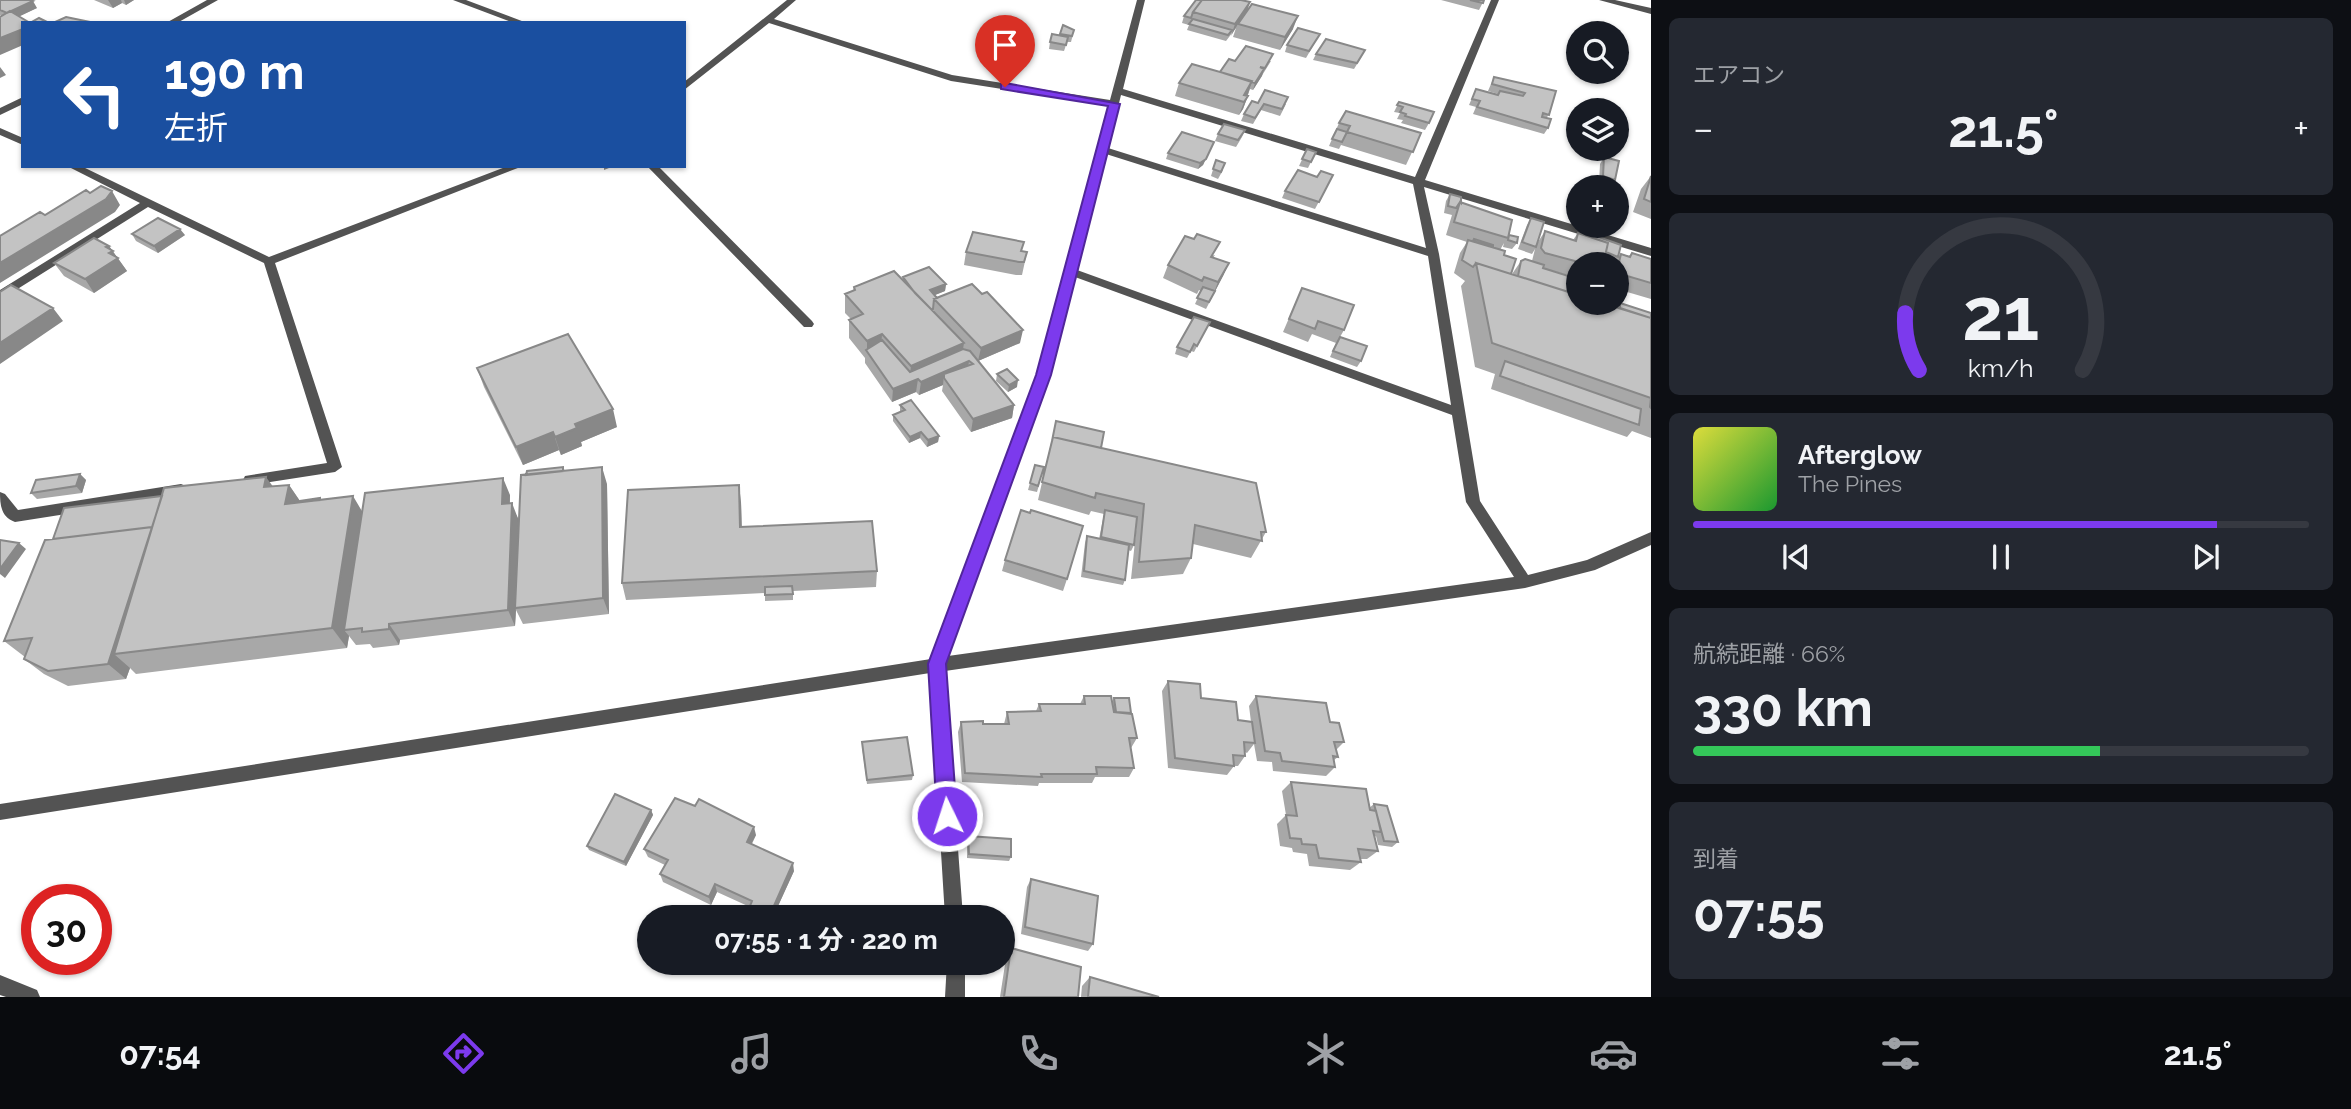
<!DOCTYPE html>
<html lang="ja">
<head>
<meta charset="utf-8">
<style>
  body { margin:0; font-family:Raleway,"Noto Sans JP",sans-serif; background:#242831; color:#f1f3f6; height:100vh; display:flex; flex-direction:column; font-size:26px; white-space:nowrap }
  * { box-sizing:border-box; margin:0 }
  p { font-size:23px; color:#9ea1a6 }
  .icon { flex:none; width:38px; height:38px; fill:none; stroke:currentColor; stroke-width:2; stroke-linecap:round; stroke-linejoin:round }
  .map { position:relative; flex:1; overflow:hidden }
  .panel { display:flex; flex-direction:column; gap:18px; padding:18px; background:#0d0f14; width:700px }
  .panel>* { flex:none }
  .hud { position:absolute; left:21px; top:21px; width:665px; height:147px; border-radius:0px; box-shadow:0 2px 5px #0004; background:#1a4fa0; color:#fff; overflow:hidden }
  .buttons { position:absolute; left:1566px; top:21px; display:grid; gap:14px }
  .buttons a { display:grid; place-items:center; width:63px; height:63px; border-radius:50%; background:#171b24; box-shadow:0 2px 5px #0004; font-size:35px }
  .speed { position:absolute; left:21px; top:884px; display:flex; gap:14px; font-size:35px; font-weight:700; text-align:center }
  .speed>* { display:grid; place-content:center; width:91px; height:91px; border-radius:50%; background:#171b24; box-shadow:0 2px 5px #0004; line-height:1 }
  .speed .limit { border:10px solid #d22; background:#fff; color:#111 }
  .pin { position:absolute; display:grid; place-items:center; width:60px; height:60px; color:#fff; margin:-72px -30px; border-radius:50% 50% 50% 0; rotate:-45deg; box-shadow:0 0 7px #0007 }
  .pin .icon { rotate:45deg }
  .me { position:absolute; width:77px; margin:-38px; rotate:356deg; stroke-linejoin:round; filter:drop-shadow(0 0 5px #0008) }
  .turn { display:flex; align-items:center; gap:24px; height:147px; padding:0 28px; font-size:32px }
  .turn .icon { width:91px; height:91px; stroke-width:2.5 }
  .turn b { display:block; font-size:49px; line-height:60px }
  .big { font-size:52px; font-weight:700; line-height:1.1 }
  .panel .card { flex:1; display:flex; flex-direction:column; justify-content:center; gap:10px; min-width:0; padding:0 24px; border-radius:10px; background:#242831 }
  .panel .dial { align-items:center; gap:0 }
  .dial svg { height:182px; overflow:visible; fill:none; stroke:#363941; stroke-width:7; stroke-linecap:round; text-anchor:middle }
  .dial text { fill:#f1f3f6; stroke:none }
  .song { display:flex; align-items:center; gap:21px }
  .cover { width:84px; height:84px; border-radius:10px; background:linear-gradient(135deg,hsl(60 70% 55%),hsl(130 70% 35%)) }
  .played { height:7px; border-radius:4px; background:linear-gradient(90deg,#7c3aed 85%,#363941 85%) }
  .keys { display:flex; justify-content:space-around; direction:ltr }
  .heat { display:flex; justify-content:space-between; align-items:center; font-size:38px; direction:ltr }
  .charge { height:10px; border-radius:5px; background:linear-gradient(90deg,#34c759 66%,#363941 0) }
  .trip { position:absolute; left:637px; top:905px; width:378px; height:70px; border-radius:35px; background:#171b24; box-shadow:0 2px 5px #0004; font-weight:700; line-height:70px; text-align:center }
  .tab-bar { display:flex; height:112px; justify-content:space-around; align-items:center; background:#090b0e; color:#9ea1a6 }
  .tab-bar .icon { width:49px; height:49px }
  .tab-bar .active { color:#7c3aed }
  .tab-bar b { font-size:32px; color:#f1f3f6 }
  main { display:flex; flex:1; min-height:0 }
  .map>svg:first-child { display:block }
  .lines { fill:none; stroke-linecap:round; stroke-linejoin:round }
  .minor { fill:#535353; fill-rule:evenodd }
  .tertiary { fill:#535353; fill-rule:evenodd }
  .wall { fill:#a8a8a8 }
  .shaded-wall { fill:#888 }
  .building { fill:#c3c3c3; stroke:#888; stroke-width:2 }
  .route { fill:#7c3aed; stroke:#51269a; stroke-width:2 }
</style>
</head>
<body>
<main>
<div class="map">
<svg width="1651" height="997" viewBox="0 0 1651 997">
  <rect width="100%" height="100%" fill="#fff"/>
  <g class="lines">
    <path class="minor" d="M453,0H466L527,23H514Z
      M787,0H796L774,19L952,75L1110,100L1137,0H1145L1123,89L1415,177L1491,0H1499L1425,180L1651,248V256L1424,187L1439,254L1480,501L1528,575L1587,560L1651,532V545L1595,570L1525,588L945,671L963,917H945L930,673L0,820V804L931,659L1038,375L1065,273L1063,271L1066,268L1109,106L951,81L769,23L684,90V82ZM1121,95L1413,184L1426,248L1108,148ZM1106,154L1428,256L1451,405L1077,270ZM1075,277L1452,415L1466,502L1514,577L948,656L1050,375Z
      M1599,0H1615L1651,8V14Z
      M0,128L23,138V145L0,135Z
      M67,166H81L269,257L508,166H523L275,263L342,467L335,472L250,485L245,484L243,480L245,476L327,463L264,263L148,207L0,300V290L140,203Z
      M647,166H658L812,321L814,324L812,327H804Z
      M181,484L186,486L188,490L186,494L181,496L15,522C1,517 0,505 0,492L5,494L18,510Z
      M947,962H965V997H945Z
      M0,975L37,990L40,997H6L0,995Z"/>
    <path class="tertiary" d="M207,0H218L177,23H166Z
      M23,97V104L0,115V108Z"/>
  </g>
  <path class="wall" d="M0,0L37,8L19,16H3L0,15Z
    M94,0H134L126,5L122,3L113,8Z
    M1196,0L1247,10L1293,29L1280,50L1233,37L1236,28L1226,41L1187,30L1189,25L1182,23L1184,16Z
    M1441,0H1484L1479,10Z
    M1063,25L1074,30L1071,42H1067L1064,51L1049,49L1050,42L1060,36Z
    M1320,34L1306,58L1285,52L1287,45Z
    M1316,54L1362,56L1354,69L1313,60Z
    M1235,61H1271L1253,90L1250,89L1243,109L1239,115L1175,96L1179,83L1220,72Z
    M1494,77L1556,91L1547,118L1548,128L1544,134L1473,114L1476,107L1469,105L1476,89L1498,94L1488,91Z
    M1399,102L1429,123L1425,130L1401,123L1403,120L1397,119L1400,113L1394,112Z
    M1258,103L1286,104L1280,116L1261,110L1253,124L1241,121L1244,114Z
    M1339,123L1421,133L1406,165L1341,145L1339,149L1329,146Z
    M1245,130L1242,137L1236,147L1215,141L1218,134Z
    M1214,142L1203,165L1198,169L1166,159L1168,153Z
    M1307,149L1316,152L1308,168L1299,166Z
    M1604,157L1615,180L1610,187L1599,183L1600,164Z
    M1216,160L1223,170L1218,179L1211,176Z
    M1333,175L1315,209L1282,198L1285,191L1317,177Z
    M1651,176V219L1633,212L1641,189Z
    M1450,194L1517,243L1512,249L1503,247L1504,243L1500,250L1504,255L1511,274H1512L1521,261H1532L1535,249L1532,254L1518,249L1527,225L1531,218L1538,242L1545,231L1573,240L1578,233L1591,238L1593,235L1618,257L1621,254L1629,256L1632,253L1651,259V299L1617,289V264H1578V278L1543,268L1578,303L1617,308L1620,303L1651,313V438L1632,431L1627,437L1491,389L1495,374L1475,367L1461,286L1465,281L1454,273L1460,253L1467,242L1446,235L1452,215L1444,213L1446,201Z
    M132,234L185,235L158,253L136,241Z
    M109,246L127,271L94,293L64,276L54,263Z
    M966,252H1027L1022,275H1016L964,265Z
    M1215,255L1213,258L1229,263L1223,276L1206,309L1195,304L1201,291L1199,290L1197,294L1163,278L1168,265Z
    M903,277L946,284L945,291L935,295L937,298L1020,343L978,361L1014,405L1012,418L971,432L942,391L943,385L919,395L916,392L892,402L865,363V358L849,338V320L851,319L845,313V294L853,291L854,287L903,280Z
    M1302,288L1344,330L1340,337L1361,361L1357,367L1330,357L1336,343L1312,334L1308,342L1283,332Z
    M1210,322L1194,352L1191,351L1187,358L1175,354L1177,347Z
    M477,368L617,427L581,442L582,446L561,455L559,450L523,465L484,387Z
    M997,374L1017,387L1008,392L996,381Z
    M900,405L939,436L938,442L927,447L920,438L909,443L893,421V415L900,412Z
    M1056,421L1101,448L1266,532L1251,558L1193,544L1191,558L1183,574L1131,579L1137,522L1134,545L1131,551L1128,550L1125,580L1123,585L1081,577L1085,543L1087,536L1099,539L1104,514L1091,511L1089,515L1038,500Z
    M1035,465L1044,467L1037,492L1028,490Z
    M563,467L565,471L607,484L609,614L523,624L516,610L515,626L400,640L399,645L373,648L370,644L356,645L349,636L347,648L136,674L130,668L126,679L68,686L44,674L24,659L25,657L4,641L53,539L273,487L289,485L300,501L321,500L362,511L510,495V504L519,520Z
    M80,474L86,480L82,493L37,499L31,493Z
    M741,502L742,527L877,571L876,587L793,591V600L765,601V593L626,600L622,583Z
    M1005,560L1067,579L1063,591L1002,571Z
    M1168,681L1201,698L1238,720L1251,722L1249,706L1256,696L1330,722L1344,742L1336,750L1338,757L1334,760L1335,767L1326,776L1273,771L1272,762L1257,761L1254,744L1247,753L1245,752V756L1238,766H1234L1227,775L1168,768L1162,691Z
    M1084,696L1112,702L1114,698L1131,713L1137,738L1131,748L1134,768L1129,777H1095L1092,783H1039L1038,786L962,782L958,732L961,722L1004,724L1007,712L1036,711L1039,704H1080Z
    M862,742L913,775L912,780L867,784L862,747Z
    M1291,782L1369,808L1374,804L1398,842L1392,847L1378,845L1376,836L1375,837L1378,851L1367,859H1360L1361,862L1350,870L1309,866L1307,854L1293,852L1292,848L1280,846L1277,824L1286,815L1282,791Z
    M651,810L653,815L626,866L589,850L587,846Z
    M756,835L752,844L794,871L773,917H750L748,911L750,907L717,892L711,905L663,882L660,874L665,865L648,857L644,849Z
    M968,836L1011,857L1009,861L967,858V840Z
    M1031,879L1093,944L1088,951L1021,934L1027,887Z
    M1011,948L1078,997H1000L1006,958Z
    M1090,977L1159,997H1081L1082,986Z"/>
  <path class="shaded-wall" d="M108,0H121L122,3L113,8Z
    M124,0H134L126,5Z
    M33,1L37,8L12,20L7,13Z
    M1250,2L1246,15L1238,24L1231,36L1235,24Z
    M1298,16L1293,29L1280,50L1285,37Z
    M23,29V45L0,55V38Z
    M0,67L6,75L0,78Z
    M1264,69L1262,76L1253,90L1255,83Z
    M1252,81L1248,94L1243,102L1244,95Z
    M1248,96L1243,109L1239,115L1244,102Z
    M1214,142L1203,165L1198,169L1200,163Z
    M604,166H614L604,170Z
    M112,191L120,205L115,212L0,283V263Z
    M180,229L185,235L158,253L154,246Z
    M109,246L127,271L94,293L85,279L106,247Z
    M1229,263L1223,276L1213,295L1218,282Z
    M946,284L945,291L930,297V290Z
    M53,308L63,321L0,364V343Z
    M1023,330L1020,343L978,361L981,348Z
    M882,334L881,353L867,351V341Z
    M964,343L961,362L918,379L916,392L892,402L893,389L909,383L911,366Z
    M969,361L967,374H944L943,385L919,395L921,382Z
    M1018,380L1017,387L1008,392L1009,385Z
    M1014,405L1012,418L971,432L973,419Z
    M613,409L617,427L581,442L582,446L561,455L555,437L575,424Z
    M553,432L559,450L523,465L516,447Z
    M921,432L920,438L909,443L910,437Z
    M939,436L938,442L927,447L928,440Z
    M602,467L607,484L609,614L603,598Z
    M80,474L86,480L82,493L76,486Z
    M266,477L282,499L264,487Z
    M503,478L510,495L509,522L502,504Z
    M289,485L304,507L285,504Z
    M739,485L741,502L742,544L740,527Z
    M353,496L366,518L344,630L349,636L347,648L332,628Z
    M512,503L519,521L515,608L516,610L515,626L508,610Z
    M153,527L114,654L130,668L126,679L108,664Z
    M19,543L26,549L5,578L0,574V569Z
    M389,624L400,640L399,645L389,629Z
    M651,810L653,815L626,866L624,862Z
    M754,827L756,835L748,850L747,842Z
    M793,863L794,871L773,917H769Z
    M715,884L717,892L711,905L709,897Z"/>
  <path class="building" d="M0,0H30L33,1L7,13L0,10Z
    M1196,0H1202L1193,12L1191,18L1184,16Z
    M1202,0H1241L1250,2L1235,24L1193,12Z
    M1470,0H1484L1483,3Z
    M1252,4L1298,16L1285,37L1238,24Z
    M10,11L30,23H23V29L0,38V17Z
    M66,17L95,23H53Z
    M39,18L49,23H30Z
    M1193,19L1232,30L1228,35L1189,24Z
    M1063,25L1074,30L1072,36L1060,34Z
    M1298,28L1320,34L1309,51L1287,45Z
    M1052,34L1068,37L1066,45L1050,42Z
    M1326,39L1365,50L1357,63L1316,54Z
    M1246,46L1273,54L1265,68L1260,67L1264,69L1255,83L1220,72L1229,59L1235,61Z
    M1192,64L1252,81L1244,95L1248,96L1244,102L1179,83Z
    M1494,77L1556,91L1549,115L1543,113L1542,117L1551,119L1548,128L1477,107L1480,101L1472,99L1476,89L1498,95L1500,91L1523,96L1525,93L1492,84Z
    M1265,90L1288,97L1282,109L1264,104L1255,118L1244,114L1252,101L1258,103Z
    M1399,102L1434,112L1429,123L1405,116L1406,114L1400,112L1403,107L1397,105Z
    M1346,111L1421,133L1413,152L1347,132L1350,126L1339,123Z
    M1224,124L1245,130L1238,140L1218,134Z
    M1337,129L1347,132L1342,142L1332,139Z
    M1182,132L1214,142L1206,159L1200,163L1168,153Z
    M1307,149L1316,152L1311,162L1302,159Z
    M1604,157L1619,161L1615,180L1603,176Z
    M1216,160L1225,163L1221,172L1213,169Z
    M1298,170L1317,177L1321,171L1333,175L1319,202L1285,191Z
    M1651,176V202L1644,199Z
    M101,186L112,191L106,199L0,263V236L40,212L45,215L86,190L90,193Z
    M1450,194L1461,197V203L1460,202L1456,208L1448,206Z
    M1460,202L1512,220L1508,238L1454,222Z
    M158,218L180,229L154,246L132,234Z
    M1531,218L1544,222L1536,247L1522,242Z
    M1545,231L1576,241L1578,233L1608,243L1605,256L1619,262L1621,254L1630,257L1632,253L1651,259V283L1617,273V264H1586L1545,253L1541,248Z
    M973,232L1024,242L1021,251L1027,252L1024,262H1019L966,252Z
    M1197,234L1220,242L1211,257L1229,263L1218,282L1204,277L1202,281L1168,265L1185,236L1194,239Z
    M1509,235L1518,237L1517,243L1508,240Z
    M1593,235L1621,245L1618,257L1606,252L1608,243L1593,238Z
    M94,238L109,246L106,247L113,251L109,253L118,258L85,279L54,263Z
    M1474,239L1493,245V247L1473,241Z
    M1468,240L1505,251L1504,255L1516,259L1511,274L1476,263L1473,267L1462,260Z
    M1525,259L1544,265L1543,268L1578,279V295L1518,276L1521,261Z
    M1476,263L1578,295V303H1602L1651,318V408L1650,407L1651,398L1492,343Z
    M929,267L946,284L930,290L937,298L934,299L933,309L932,310L915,293L903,277Z
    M894,271L964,343L911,366L882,334L867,341L849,320L863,314L845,294L855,290L854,287Z
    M972,284L982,294L987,292L1023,330L981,348L934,299Z
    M11,285L53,308L0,343V292Z
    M1203,287L1215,291L1209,302L1197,298Z
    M1302,288L1354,305L1344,330L1318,321L1315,329L1289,319Z
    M1620,303L1651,313V318L1620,308Z
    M1194,317L1210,322L1197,346L1194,344L1190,352L1177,347Z
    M568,334L613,409L575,424L577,428L555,437L553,432L516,447L477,368Z
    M1340,337L1367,346L1361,361L1333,351Z
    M882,340L910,372L963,349L970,351L1014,405L973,419L944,378V374L973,364L969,361L921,382L918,379L893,389L866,350Z
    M1505,361L1641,409L1639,425L1500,376Z
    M1007,369L1018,380L1009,385L997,374Z
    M911,400L939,436L928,440L921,432L910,437L893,415L905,410L900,405Z
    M1056,421L1104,432L1101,448L1053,437L1052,441Z
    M1053,437L1256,483L1266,532H1261L1262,541L1195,525L1191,558L1139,562L1144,504L1096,493L1095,498L1042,482Z
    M1035,465L1044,467L1038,486L1030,483Z
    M563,467V471L526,475L527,471Z
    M602,467L603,598L515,608L521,475Z
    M80,474L76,486L31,493L36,480Z
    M266,477L264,487L289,485L285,504L353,496L332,628L114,654L164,488Z
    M503,478L502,504L512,503L508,610L389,624V629L362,632V628L344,630L365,493Z
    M739,485L740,527L872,521L877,571L622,583L628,490Z
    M162,496L152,527L53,539L64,508Z
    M320,498V500L299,502L300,501Z
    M1021,510L1030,513L1031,510L1083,526L1067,579L1005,560Z
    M1105,510L1137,517L1134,545L1101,537Z
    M152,527L108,664L48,671L24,659L32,638L4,641L45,540Z
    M1087,536L1129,545L1125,580L1084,571Z
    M0,540L19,543L0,569Z
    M792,586L793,594L765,595V587Z
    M1168,681L1200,684L1201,698L1236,702L1238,720L1252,722L1255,743L1244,742L1245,756L1233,755L1234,766L1175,758Z
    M1084,696H1111L1114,712L1132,714L1137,738H1129L1134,768L1096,767L1097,774H1041L1042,777L965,773L961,722L983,721V724H1009L1007,712L1041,711L1039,704H1085Z
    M1256,696L1326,703L1330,722L1339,723L1344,742H1334L1338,757L1333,756L1335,767L1282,761L1280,753L1265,751Z
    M1114,698H1129L1131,713L1116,712Z
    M907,737L913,775L867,780L862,742Z
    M1291,782L1366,789L1370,810L1376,811L1381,832L1373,831L1378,851L1358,849L1361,862L1319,858L1316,845L1302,844L1301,839L1290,838L1286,815L1297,816Z
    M615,794L651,810L624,862L587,846Z
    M675,798L695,806L699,799L754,827L747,842L793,863L769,917H761L748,911L752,901L715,884L709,897L660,874L668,860L644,849Z
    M1374,804L1387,806L1398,842L1384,841Z
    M968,836L1011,839V857L969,854Z
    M1031,879L1098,896L1093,944L1025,927Z
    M1011,948L1081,967L1078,997H1004Z
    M1090,977L1159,997H1088Z"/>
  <path class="route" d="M1005,83L1120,104L1051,375L946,664L957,816L954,823L947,826L940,823L937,816L928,664L1036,375L1108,106L1001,89V84Z"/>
</svg>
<div class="buttons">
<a><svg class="icon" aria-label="search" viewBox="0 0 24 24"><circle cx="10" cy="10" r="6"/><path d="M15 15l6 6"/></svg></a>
<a><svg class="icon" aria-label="layers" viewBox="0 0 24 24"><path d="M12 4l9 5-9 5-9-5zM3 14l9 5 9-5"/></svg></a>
<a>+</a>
<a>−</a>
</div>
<div class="speed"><div class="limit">30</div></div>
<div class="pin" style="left:1005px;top:87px;background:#d93025"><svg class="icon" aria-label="arrive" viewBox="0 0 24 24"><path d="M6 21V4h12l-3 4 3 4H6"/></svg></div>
<svg class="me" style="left:947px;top:816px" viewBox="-20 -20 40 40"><circle r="17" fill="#7c3aed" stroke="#fff" stroke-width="3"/><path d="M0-11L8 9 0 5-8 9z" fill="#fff"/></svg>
<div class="trip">07:55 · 1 分 · 220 m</div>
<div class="hud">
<div class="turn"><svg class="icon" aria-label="left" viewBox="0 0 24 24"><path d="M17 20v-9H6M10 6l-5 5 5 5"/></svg><div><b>190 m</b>左折</div></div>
</div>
</div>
<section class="panel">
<div class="card"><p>エアコン</p>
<div class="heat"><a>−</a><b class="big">21.5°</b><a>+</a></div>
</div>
<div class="card dial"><svg viewBox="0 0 100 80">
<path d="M14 69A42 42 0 1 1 86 69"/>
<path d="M14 69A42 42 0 0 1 8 44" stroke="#7c3aed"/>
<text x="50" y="56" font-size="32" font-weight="700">21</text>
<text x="50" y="72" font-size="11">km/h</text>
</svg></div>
<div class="card">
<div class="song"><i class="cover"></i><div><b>Afterglow</b><p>The Pines</p></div></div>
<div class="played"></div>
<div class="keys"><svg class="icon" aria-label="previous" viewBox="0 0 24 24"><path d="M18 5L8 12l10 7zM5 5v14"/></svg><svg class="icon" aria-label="pause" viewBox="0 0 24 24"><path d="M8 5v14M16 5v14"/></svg><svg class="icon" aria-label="next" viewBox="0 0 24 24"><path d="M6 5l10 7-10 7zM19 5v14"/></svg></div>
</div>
<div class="card"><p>航続距離 · 66%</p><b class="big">330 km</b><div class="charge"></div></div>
<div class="card"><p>到着</p><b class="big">07:55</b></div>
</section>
</main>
<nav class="tab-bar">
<b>07:54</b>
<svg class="icon active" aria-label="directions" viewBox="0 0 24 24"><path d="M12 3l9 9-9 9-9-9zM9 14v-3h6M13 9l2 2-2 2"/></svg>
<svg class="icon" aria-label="music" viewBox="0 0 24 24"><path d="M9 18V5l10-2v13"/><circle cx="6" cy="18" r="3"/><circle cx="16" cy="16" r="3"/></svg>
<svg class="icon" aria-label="phone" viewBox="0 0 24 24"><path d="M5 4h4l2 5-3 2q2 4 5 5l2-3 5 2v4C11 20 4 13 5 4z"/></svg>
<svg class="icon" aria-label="climate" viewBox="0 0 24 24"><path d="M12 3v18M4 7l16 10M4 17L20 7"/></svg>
<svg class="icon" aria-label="car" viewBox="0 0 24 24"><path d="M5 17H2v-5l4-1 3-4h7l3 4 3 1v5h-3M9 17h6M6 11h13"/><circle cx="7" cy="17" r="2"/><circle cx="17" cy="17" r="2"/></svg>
<svg class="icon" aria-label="filters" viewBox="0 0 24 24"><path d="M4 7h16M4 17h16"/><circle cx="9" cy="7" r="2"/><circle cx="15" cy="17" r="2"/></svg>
<b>21.5°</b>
</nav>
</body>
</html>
